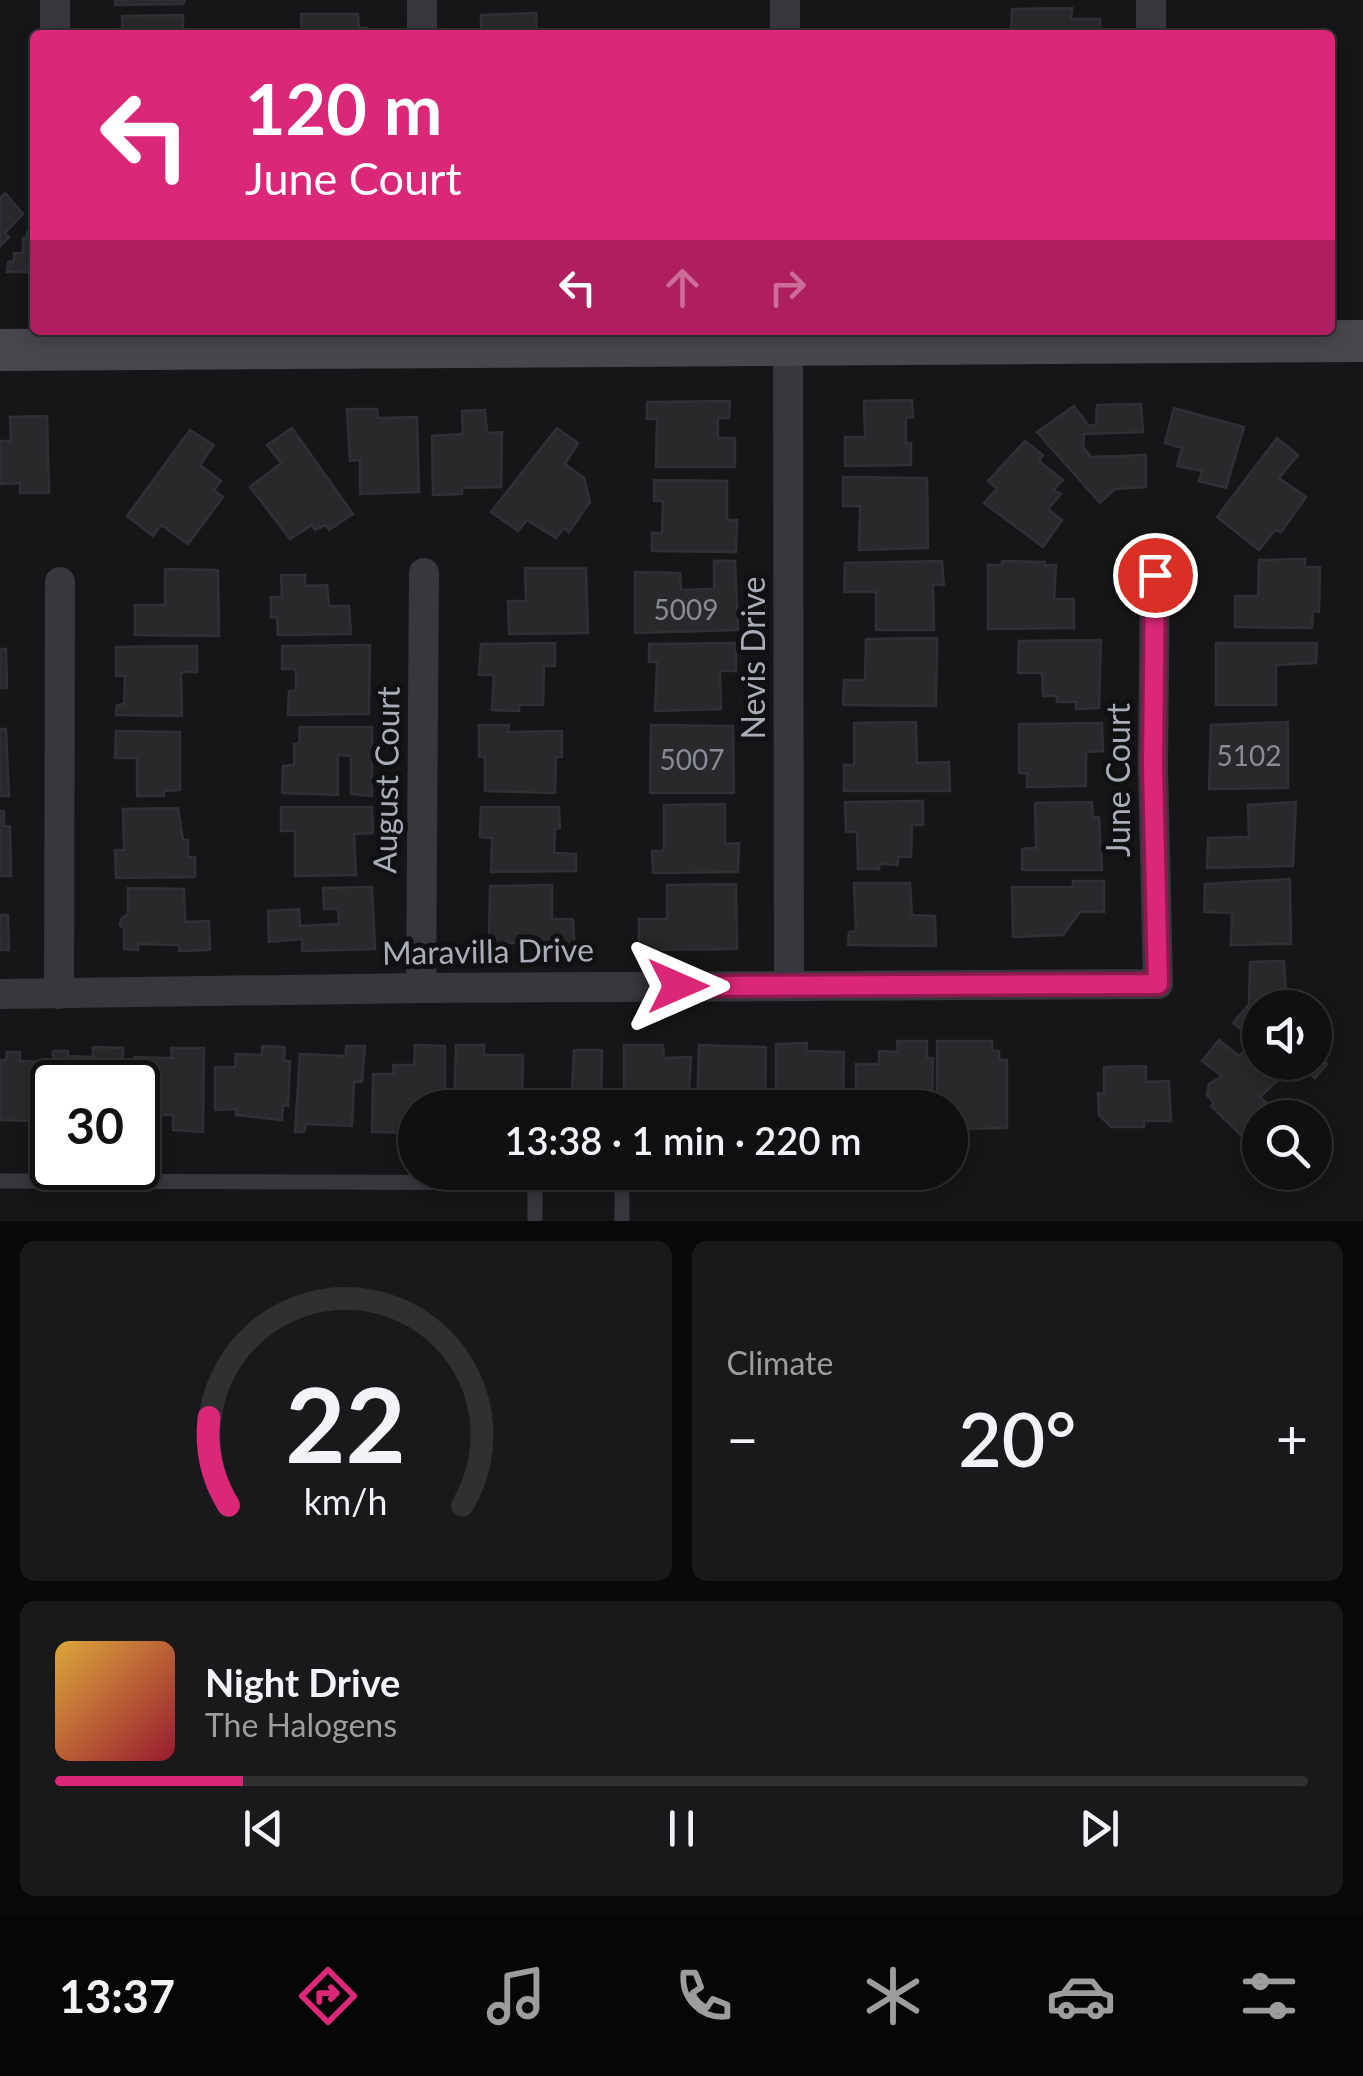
<!DOCTYPE html>
<html lang="en">
<head>
<meta charset="utf-8">
<style>
  body { margin:0; font-family:Lato,sans-serif; background:#19191b; color:#f1f3f6; height:100vh; display:flex; flex-direction:column; font-size:38px; white-space:nowrap }
  * { box-sizing:border-box; margin:0 }
  p { font-size:32px; color:#9c9d9f }
  .icon { flex:none; width:55px; height:55px; fill:none; stroke:currentColor; stroke-width:2; stroke-linecap:round; stroke-linejoin:round }
  .map { position:relative; height:1221px; overflow:hidden }
  .sheet { display:flex; flex-direction:column; gap:20px; padding:20px; background:#09090a; flex:1 }
  .sheet>* { flex:none }
  .hud { position:absolute; left:30px; top:30px; width:1305px; height:305px; border-radius:10px; box-shadow:0 5px 15px #0003,0 0 0 2px #303032; background:#db2777; color:#fff; overflow:hidden }
  .fabs { position:absolute; left:1242px; top:990px; display:grid; gap:20px }
  .fabs a { display:grid; place-items:center; width:90px; height:90px; border-radius:50%; background:#101012; box-shadow:0 5px 15px #0003,0 0 0 2px #303032; font-size:50px }
  .speed { position:absolute; left:30px; top:1060px; display:flex; gap:20px; font-size:50px; font-weight:700; text-align:center }
  .speed>* { display:grid; place-content:center; width:130px; height:130px; border-radius:50%; background:#101012; box-shadow:0 5px 15px #0003,0 0 0 2px #303032; line-height:1 }
  .speed .limit { border:5px solid #111; border-radius:15px; background:#fff; color:#111 }
  .pin { position:absolute; display:grid; place-items:center; width:85px; height:85px; color:#fff; margin:-42px; border:5px solid #fff; border-radius:50%; box-shadow:0 2px 10px #0007 }
  .me { position:absolute; width:110px; margin:-55px; rotate:90deg; stroke-linejoin:round; filter:drop-shadow(0 0 8px #0008) }
  .turn { display:flex; align-items:center; gap:35px; height:210px; padding:0 50px; font-size:45px }
  .turn .icon { width:130px; height:130px; stroke-width:2.5 }
  .turn b { display:block; font-size:70px; line-height:85px }
  .lanes { display:flex; align-items:center; height:95px; padding:0 50px; background:#0003; justify-content:center; gap:50px; direction:ltr }
  .lanes .off { opacity:.35 }
  .big { font-size:75px; font-weight:600; line-height:1.1 }
  .sheet .widget { flex:1; display:flex; flex-direction:column; justify-content:center; gap:15px; min-width:0; padding:0 35px; border-radius:15px; background:#19191b }
  .sheet .dial { align-items:center; gap:0 }
  .dial svg { height:260px; overflow:visible; fill:none; stroke:#303032; stroke-width:7; stroke-linecap:round; text-anchor:middle }
  .dial text { fill:#f1f3f6; stroke:none }
  .song { display:flex; align-items:center; gap:30px }
  .cover { width:120px; height:120px; border-radius:15px; background:linear-gradient(135deg,hsl(40 70% 55%),hsl(350 70% 35%)) }
  .played { height:10px; border-radius:5px; background:linear-gradient(90deg,#db2777 15%,#303032 15%) }
  .keys { display:flex; justify-content:space-around; direction:ltr }
  .heat { display:flex; justify-content:space-between; align-items:center; font-size:55px; direction:ltr }
  .sheet .tiles { flex:1; display:grid; gap:20px; grid-template-columns:1fr 1fr }
  .widget:last-child { grid-column:span 2 }
  .trip { position:absolute; left:398px; top:1090px; width:570px; height:100px; border-radius:50px; background:#101012; box-shadow:0 5px 15px #0003,0 0 0 2px #303032; font-weight:600; line-height:100px; text-align:center }
  .menu { display:flex; height:160px; justify-content:space-around; align-items:center; background:#060607; color:#9c9d9f }
  .menu .icon { width:70px; height:70px }
  .menu .on { color:#db2777 }
  .menu b { font-size:45px; color:#f1f3f6 }
  .map>svg:first-child { display:block }
  .building { fill:#29292c; stroke:#303034; stroke-width:2.5 }
  .lines { fill:none; stroke-linecap:round; stroke-linejoin:round }
  .lane { stroke:#37383d; stroke-width:15 }
  .street { stroke:#37383d; stroke-width:30 }
  .secondary { stroke:#45474d; stroke-width:42 }
  .route-casing { stroke:#8e194d; stroke-width:25 }
  .route { stroke:#db2777; stroke-width:18 }
  .labels { text-anchor:middle; stroke-width:10; stroke-linejoin:round; paint-order:stroke }
  .number-label { font-size:28px; fill:#888b94 }
  .street-label { font-size:32px; fill:#a8adb8; stroke:#111113 }
</style>
</head>
<body>
<div class="map">
<svg width="1363" height="1221" viewBox="0 0 1363 1221">
  <rect width="100%" height="100%" fill="#161618"/>
  <path class="building" d="M115,0H185L183,4L115,5Z
    M1072,8L1071,19H1100V35H1011L1012,9Z
    M536,13L537,35H481V15Z
    M301,14H358L359,28H366V35H302Z
    M183,15V35H118V31H122V16Z
    M5,193L23,214L5,233L9,237L0,246V198Z
    M33,224L35,272H7L8,262L14,261V253H23V238H27V232L33,231Z
    M912,400L913,417L906,418V443H911V465L845,466V437H865L864,401Z
    M730,401L729,418H718V438H735V467H656L657,419H647V402Z
    M1141,404L1143,432L1084,434L1083,446L1091,457L1146,455V487L1115,489L1100,503L1037,432L1074,406L1088,425L1096,426L1097,405Z
    M1174,408L1244,427L1226,488L1199,481L1202,471L1177,466L1182,448L1165,443Z
    M347,409H377L378,418L417,417L419,492L360,494V460L350,461Z
    M485,410L487,433L502,432L501,487L462,488V494L433,495L432,436L463,434L462,411Z
    M47,416L49,493H20V483L0,484V441H11L10,417Z
    M292,428L353,514L329,530L326,525L315,530L312,525L290,539L250,487L281,463L267,445Z
    M557,428L578,443L565,464L584,478L590,502L569,532L564,528L556,538L527,520L518,531L491,512Z
    M190,430L214,445L200,465L221,481L214,490L223,497L188,544L161,525L153,536L127,516Z
    M1277,438L1298,455L1279,478L1306,497L1281,532L1275,530L1259,550L1217,517Z
    M1025,441L1043,455L1039,461L1063,480L1053,490L1061,494L1048,509L1062,520L1043,547L984,503L997,489L988,481Z
    M843,477L927,478L928,548L859,550L860,506H843Z
    M654,480L727,481V520H737L736,552L652,551V533H662L663,501H654Z
    M1305,559V567H1320L1319,612L1313,611L1312,628L1235,627V596H1258L1259,560Z
    M714,561H735L738,630L635,633V572L680,573L681,590L714,589Z
    M942,561L944,585L933,584L934,630H876V592H844L845,563Z
    M1002,561L1045,562L1044,565H1056L1054,599H1074V628L988,629V565H1002Z
    M525,568H586L588,633L509,634L508,601H526Z
    M165,569L218,570L219,636L135,635V605H165Z
    M281,575H305V586L327,585L329,606H349L351,634L278,635L277,617H271V597H282Z
    M937,638L936,706L843,705L844,680H865L866,639Z
    M1101,640L1099,708L1076,709V702H1057V696H1043L1042,673H1018L1019,641Z
    M555,643V666H544L543,705H519V711L492,710L494,675H479L481,644Z
    M736,643V671H720L721,709L655,711L657,662H649V644Z
    M1216,643H1317L1316,663L1276,665V705H1216Z
    M370,645L369,714L288,715L289,691H296V669H282V646Z
    M197,646V672H181L182,716L116,715L117,705L124,704L125,676H116V647Z
    M0,649H6L7,688H0Z
    M916,722L917,763L949,762L950,791H844V765H854V723Z
    M1288,722V788L1209,789L1211,725Z
    M1102,723L1103,751L1086,752V786L1027,787V774L1019,773V724Z
    M479,725H509L508,732L562,731V757H556L555,793L485,791V757H479Z
    M651,725L733,726L734,793H650Z
    M300,727H372V796L351,794V756L338,755V795L282,793L283,766L294,765V744H299Z
    M0,729H6L9,796H0Z
    M116,731L180,732V790L164,791V796H137V758H115Z
    M923,801V825H912L911,857H898V865L880,864L879,869H858L857,832H846L845,802Z
    M1092,802L1093,817H1099L1102,870H1022V849L1036,848L1035,803Z
    M1296,802L1293,866L1207,868L1208,838L1249,837L1248,805Z
    M725,804V844L739,843L738,872L653,873L652,851H664V805Z
    M281,807H372L373,833L354,834L356,875L295,876V831H281Z
    M481,807H559L560,828L555,829L554,853L576,854V871L491,872L492,838L480,837Z
    M178,808L183,840H188V857H195V877L116,878L115,850H124L123,809Z
    M0,811H4V826H10L11,876H0Z
    M1290,879L1291,944L1231,945L1232,913L1204,912L1205,884Z
    M1073,881H1104V912H1080L1063,935L1013,937L1012,887H1073Z
    M854,883H910L912,915L935,916L936,946L848,945L849,932L856,931Z
    M736,884L737,949L639,950V919H667V885Z
    M552,885V919H573L575,954H545L546,943H489L490,886Z
    M372,887L375,949L302,951V939L269,942L268,911L299,909L300,926L339,924L338,909H324L323,888Z
    M128,888L184,889L185,922L209,921L210,950L179,951V945L138,944V950L124,949V929L120,925L121,919L128,914Z
    M0,915H8L9,950H0Z
    M1284,961L1286,993H1280V1008H1260V1044L1233,1023L1249,1004L1250,962Z
    M1315,1038L1330,1048L1322,1059L1327,1064L1315,1078L1304,1070L1301,1077L1283,1062H1315Z
    M1219,1040L1239,1056L1245,1051L1278,1080L1260,1097L1266,1102L1263,1106L1274,1114L1271,1118H1260L1257,1134L1249,1128L1243,1137L1211,1106L1214,1103L1207,1095L1209,1084L1222,1076L1202,1061Z
    M897,1041H927V1058H933L932,1104L925,1103V1108H856V1064H879V1051L898,1052Z
    M937,1041H992V1051H999V1060H1007V1128L950,1129V1108H937Z
    M807,1043L806,1051L844,1052L843,1108H776V1044Z
    M415,1045L445,1046V1108H415V1133L372,1132L373,1074H394L393,1065H414Z
    M456,1045H484V1055H523L522,1108L454,1106Z
    M624,1045H663L664,1058L691,1057L688,1108H624Z
    M699,1045L766,1047L765,1108H697Z
    M262,1046L285,1047L284,1061H290L288,1106L283,1105L282,1120L236,1115L237,1109L215,1110V1067H235L236,1054L262,1055Z
    M346,1046H365L362,1082H354L352,1126L306,1124L304,1132H295L300,1054L346,1056Z
    M93,1047L123,1048V1082H53V1051H68V1056L93,1057Z
    M171,1048H204L203,1132L173,1130V1115H153V1130L138,1129L134,1057L172,1058Z
    M574,1050H602L601,1108H553V1096H560V1090H572Z
    M7,1052H20V1061L47,1062L46,1114L32,1113V1121L0,1120V1060H6Z
    M1146,1066V1082L1169,1081L1171,1121H1144V1127H1111L1099,1115L1098,1093L1104,1094V1067Z"/>
  <g class="lines">
    <path class="lane" d="M0,1181L622,1183V1221
      M535,1183V1221"/>
    <path class="street" d="M55,0V35
      M422,0V35
      M785,0V35
      M1151,0V35
      M788,330L789,985
      M421,988L424,573
      M0,994L421,988L1158,984L1153,766L1155,575
      M59,994L60,582"/>
    <path class="secondary" d="M0,350L1363,341"/>
  </g>
  <g class="lines">
    <defs>
      <path id="route" d="M678,986L1158,984L1153,766L1155,575"/>
    </defs>
    <use href="#route" class="route-casing"/>
    <use href="#route" class="route"/>
  </g>
  <g class="labels">
    <g class="number-label">
      <text x="686" y="620">5009</text>
      <text x="1249" y="766">5102</text>
      <text x="692" y="770">5007</text>
    </g>
    <g class="street-label">
      <text transform="translate(754 658) rotate(-90)" y="11">Nevis Drive</text>
      <text transform="translate(387 780) rotate(-89)" y="11">August Court</text>
      <text transform="translate(1119 780) rotate(-90)" y="11">June Court</text>
      <text transform="translate(488 952) rotate(-1)" y="11">Maravilla Drive</text>
    </g>
  </g>
</svg>
<div class="fabs">
<a><svg class="icon" aria-label="sound" viewBox="0 0 24 24"><path d="M4 9h4l5-4v14l-5-4H4zM17 9q2 3 0 6"/></svg></a>
<a><svg class="icon" aria-label="search" viewBox="0 0 24 24"><circle cx="10" cy="10" r="6"/><path d="M15 15l6 6"/></svg></a>
</div>
<div class="speed"><div class="limit">30</div></div>
<div class="pin" style="left:1155px;top:575px;background:#d93025"><svg class="icon" aria-label="arrive" viewBox="0 0 24 24"><path d="M6 21V4h12l-3 4 3 4H6"/></svg></div>
<svg class="me" style="left:678px;top:986px" viewBox="-20 -20 40 40"><path d="M0-17L14 15 0 8-14 15z" fill="#db2777" stroke="#fff" stroke-width="4"/></svg>
<div class="trip">13:38 · 1 min · 220 m</div>
<div class="hud">
<div class="turn"><svg class="icon" aria-label="left" viewBox="0 0 24 24"><path d="M17 20v-9H6M10 6l-5 5 5 5"/></svg><div><b>120 m</b>June Court</div></div>
<div class="lanes"><svg class="icon" aria-label="left" viewBox="0 0 24 24"><path d="M17 20v-9H6M10 6l-5 5 5 5"/></svg><svg class="icon off" aria-label="ahead" viewBox="0 0 24 24"><path d="M12 20V5M6 11l6-6 6 6"/></svg><svg class="icon off" aria-label="right" viewBox="0 0 24 24"><path d="M7 20v-9h11M14 6l5 5-5 5"/></svg></div>
</div>
</div>
<section class="sheet">
<div class="tiles">
<div class="widget dial"><svg viewBox="0 0 100 80">
<path d="M14 69A42 42 0 1 1 86 69"/>
<path d="M14 69A42 42 0 0 1 8 42" stroke="#db2777"/>
<text x="50" y="56" font-size="32" font-weight="700">22</text>
<text x="50" y="72" font-size="11">km/h</text>
</svg></div>
<div class="widget"><p>Climate</p>
<div class="heat"><a>−</a><b class="big">20°</b><a>+</a></div>
</div>
<div class="widget">
<div class="song"><i class="cover"></i><div><b>Night Drive</b><p>The Halogens</p></div></div>
<div class="played"></div>
<div class="keys"><svg class="icon" aria-label="previous" viewBox="0 0 24 24"><path d="M18 5L8 12l10 7zM5 5v14"/></svg><svg class="icon" aria-label="pause" viewBox="0 0 24 24"><path d="M8 5v14M16 5v14"/></svg><svg class="icon" aria-label="next" viewBox="0 0 24 24"><path d="M6 5l10 7-10 7zM19 5v14"/></svg></div>
</div>
</div>
</section>
<nav class="menu">
<b>13:37</b>
<svg class="icon on" aria-label="directions" viewBox="0 0 24 24"><path d="M12 3l9 9-9 9-9-9zM9 14v-3h6M13 9l2 2-2 2"/></svg>
<svg class="icon" aria-label="music" viewBox="0 0 24 24"><path d="M9 18V5l10-2v13"/><circle cx="6" cy="18" r="3"/><circle cx="16" cy="16" r="3"/></svg>
<svg class="icon" aria-label="phone" viewBox="0 0 24 24"><path d="M5 4h4l2 5-3 2q2 4 5 5l2-3 5 2v4C11 20 4 13 5 4z"/></svg>
<svg class="icon" aria-label="climate" viewBox="0 0 24 24"><path d="M12 3v18M4 7l16 10M4 17L20 7"/></svg>
<svg class="icon" aria-label="car" viewBox="0 0 24 24"><path d="M5 17H2v-5l4-1 3-4h7l3 4 3 1v5h-3M9 17h6M6 11h13"/><circle cx="7" cy="17" r="2"/><circle cx="17" cy="17" r="2"/></svg>
<svg class="icon" aria-label="filters" viewBox="0 0 24 24"><path d="M4 7h16M4 17h16"/><circle cx="9" cy="7" r="2"/><circle cx="15" cy="17" r="2"/></svg>
</nav>
</body>
</html>
